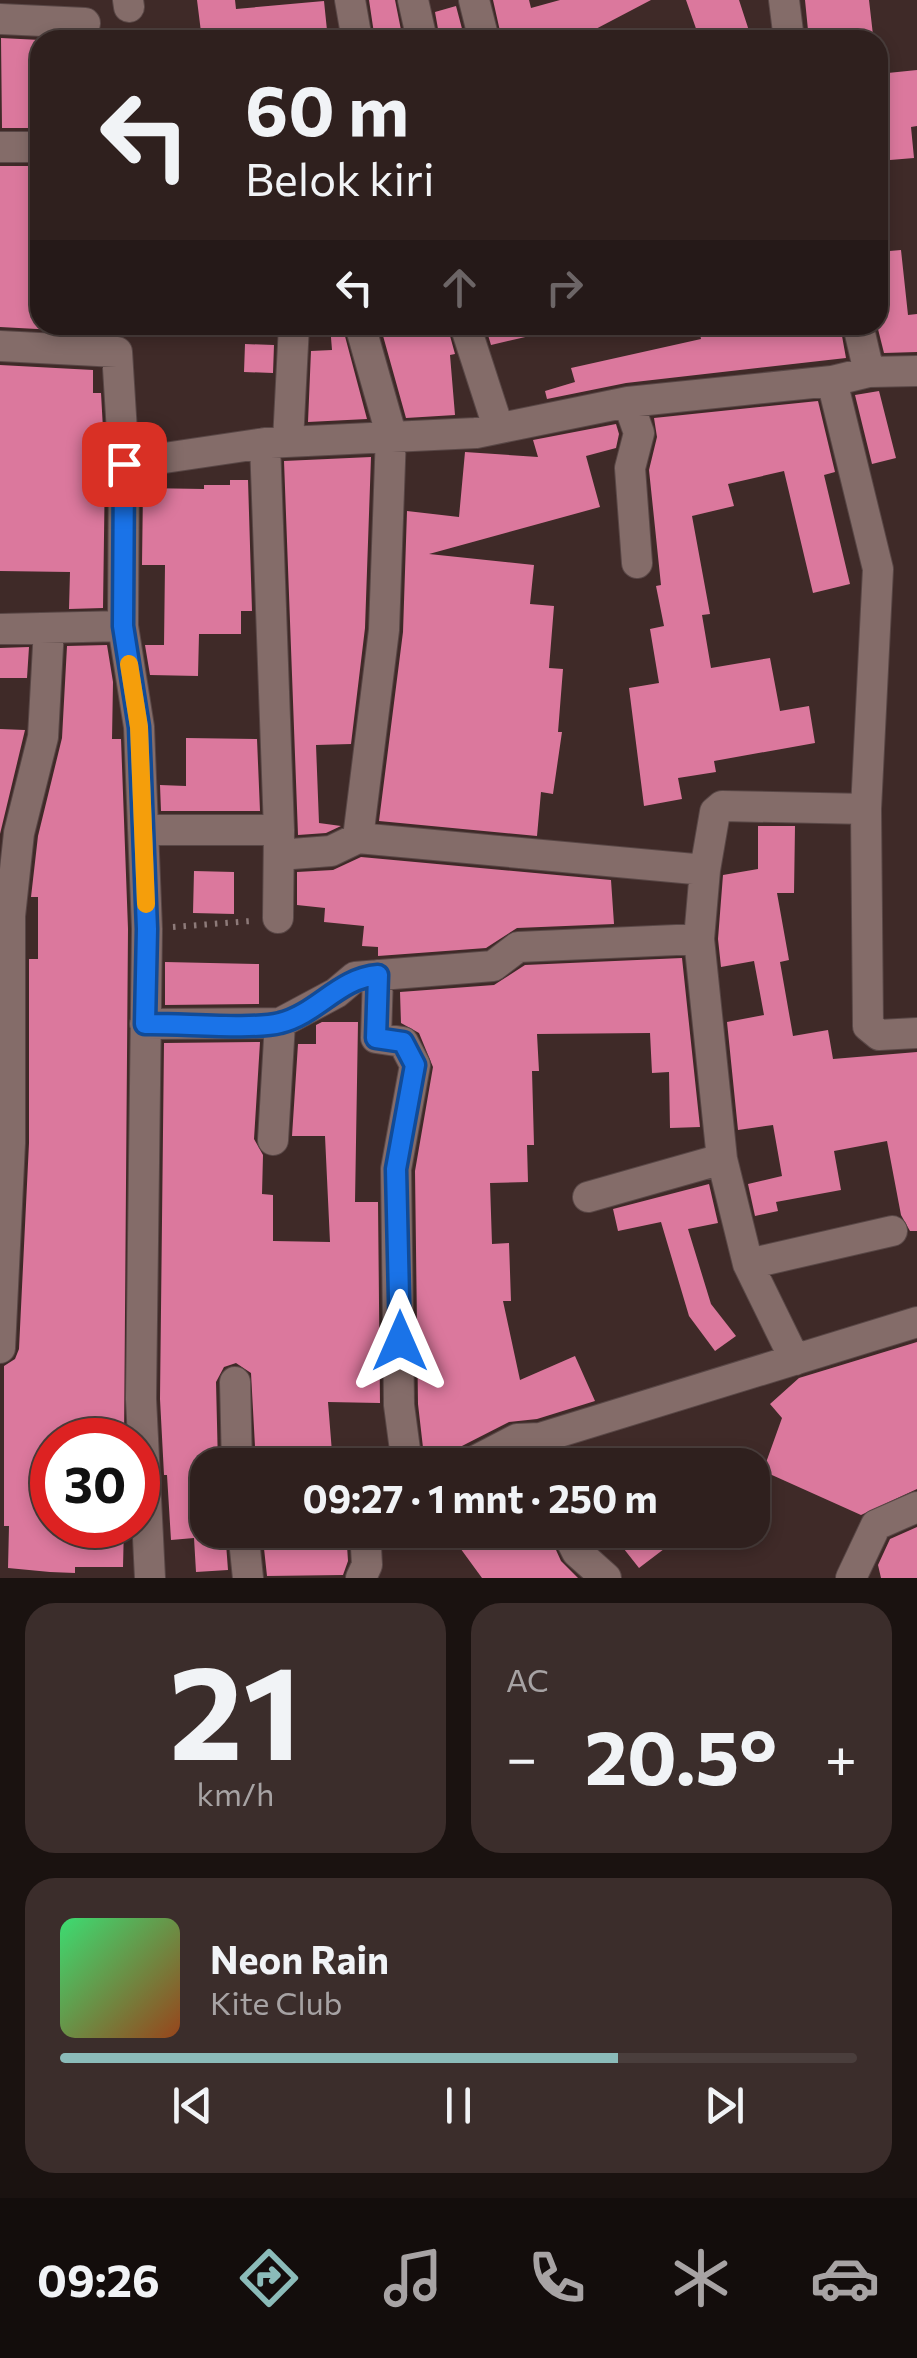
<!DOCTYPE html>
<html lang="id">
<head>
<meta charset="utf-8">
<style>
  body { margin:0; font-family:Commissioner,sans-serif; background:#3b2d2b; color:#f1f3f6; height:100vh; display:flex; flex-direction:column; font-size:38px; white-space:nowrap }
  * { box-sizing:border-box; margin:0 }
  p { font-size:32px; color:#a7a3a4 }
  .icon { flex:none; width:55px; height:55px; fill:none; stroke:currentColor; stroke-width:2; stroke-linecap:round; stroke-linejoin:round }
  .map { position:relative; height:1578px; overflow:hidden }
  .sheet { display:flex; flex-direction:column; gap:25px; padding:25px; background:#1a1210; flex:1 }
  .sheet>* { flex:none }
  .banner { position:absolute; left:30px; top:30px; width:858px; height:305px; border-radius:30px; box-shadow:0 5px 15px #0003,0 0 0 2px #4a3e3c; background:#2f201e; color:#f1f3f6; overflow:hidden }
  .speed { position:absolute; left:30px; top:1418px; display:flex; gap:20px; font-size:50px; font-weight:700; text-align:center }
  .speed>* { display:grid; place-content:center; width:130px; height:130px; border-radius:50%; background:#2f201e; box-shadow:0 5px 15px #0003,0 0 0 2px #4a3e3c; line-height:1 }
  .speed .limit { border:15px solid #d22; background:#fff; color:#111 }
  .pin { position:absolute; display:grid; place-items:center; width:85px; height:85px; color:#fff; margin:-42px; border-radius:20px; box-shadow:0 5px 15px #0006 }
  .me { position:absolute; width:110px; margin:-55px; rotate:0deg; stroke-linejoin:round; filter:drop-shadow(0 0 8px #0008) }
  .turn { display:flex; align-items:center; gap:35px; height:210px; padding:0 50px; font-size:45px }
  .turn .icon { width:130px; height:130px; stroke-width:2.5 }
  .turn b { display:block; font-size:70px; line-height:85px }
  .lanes { display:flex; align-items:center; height:95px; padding:0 50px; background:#0003; justify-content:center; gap:50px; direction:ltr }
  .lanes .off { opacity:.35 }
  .big { font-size:75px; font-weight:700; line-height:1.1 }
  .sheet .tile { flex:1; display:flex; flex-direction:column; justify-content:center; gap:15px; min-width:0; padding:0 35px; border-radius:30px; background:#3b2d2b }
  .sheet .dial { align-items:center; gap:0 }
  .dial b { font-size:130px; line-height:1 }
  .song { display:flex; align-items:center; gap:30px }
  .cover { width:120px; height:120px; border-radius:15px; background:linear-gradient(135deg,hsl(140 70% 55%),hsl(20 70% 35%)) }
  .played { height:10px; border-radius:5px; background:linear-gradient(90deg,#8bbbb9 70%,#4a3e3c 70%) }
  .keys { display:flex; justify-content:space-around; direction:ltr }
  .heat { display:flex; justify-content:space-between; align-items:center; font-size:55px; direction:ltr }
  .sheet .tiles { flex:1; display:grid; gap:25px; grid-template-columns:1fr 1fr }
  .tile:last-child { grid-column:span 2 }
  .trip { position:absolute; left:190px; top:1448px; width:580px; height:100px; border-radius:30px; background:#2f201e; box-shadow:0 5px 15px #0003,0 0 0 2px #4a3e3c; font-weight:700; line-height:100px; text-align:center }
  .dock { display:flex; height:160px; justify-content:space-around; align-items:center; background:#130d0c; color:#a7a3a4 }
  .dock .icon { width:70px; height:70px }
  .dock .current { color:#8bbbb9 }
  .dock b { font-size:45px; color:#f1f3f6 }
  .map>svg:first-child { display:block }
  .building { fill:#db789d }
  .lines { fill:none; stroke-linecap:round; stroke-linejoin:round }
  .street-casing { stroke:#594746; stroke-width:32 }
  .path { stroke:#8d7a79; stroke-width:6; stroke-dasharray:2.5 8; stroke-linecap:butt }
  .street { stroke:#846c69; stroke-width:30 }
  .route-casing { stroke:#114b97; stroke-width:25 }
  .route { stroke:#1a73e8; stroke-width:18 }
  .slow { stroke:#f59e0b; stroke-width:18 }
</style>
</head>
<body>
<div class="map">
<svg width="917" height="1578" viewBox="0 0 917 1578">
  <rect width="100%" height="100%" fill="#3f2a28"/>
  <path class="building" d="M197,0H235L236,9L324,1L328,40H202Z
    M369,0H395L403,40H375Z
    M493,0H529L531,8L560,0H651L590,32L592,40H502Z
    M686,0H739L752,40H700Z
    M805,0H869L873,35L809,40Z
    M456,6L465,40H440L435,12Z
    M1,38L40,40V128H2Z
    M917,70V126L911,127L914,158L878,161V74Z
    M0,166H30V203H40L39,325H92L93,332L0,327Z
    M901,250L908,315L917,314V352L884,353L877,325L878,252Z
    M330,325H342L367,419L308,422L311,351L332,350Z
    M380,325H447L455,354L450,355L455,415L406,418Z
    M485,325H533L534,335L491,345Z
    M698,325H840L846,358L626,383L547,399L545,391L575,382L571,368L701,339Z
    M245,344L274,345L273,373L244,372Z
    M0,365L93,370V393H101L105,465L103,608L69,609L70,572L0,571Z
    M879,391L896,458L872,464L855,395Z
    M818,401L835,472L824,475L850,584L813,593L784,471L728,484L734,506L692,516L710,614L702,615L711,668L770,658L780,711L809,706L815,743L714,761L716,772L678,778L682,799L644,806L629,688L659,683L650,629L664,626L656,586L661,585L649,470L657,437L654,418Z
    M616,424L619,434L616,448L586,456L600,507L429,554L534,565L530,604L554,606L549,668L563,669L558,732H562L553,794L541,792L537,836L379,821L403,632L407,511L459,517L465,452L538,457L533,440Z
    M371,457L365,628L351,744L316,745L319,823L341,826L326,833L298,835L284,461Z
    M230,480H248L252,611H241V634H199L198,676L150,675L145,645H164L165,565H142L143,488L204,489V485H230Z
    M107,645L113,682L112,739H121L128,929L124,1440H52V1525H124L123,1567H75V1573L50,1572L8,1568L9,1526H4V1366L15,1359L19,1349L29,1143V959H38V897H31L38,836L62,738L67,646Z
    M29,647L27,678H0V648Z
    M0,729L25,730L0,834Z
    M186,738L257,739L260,811H161L160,785L186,786Z
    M758,826H795L794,893H777L789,960L780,962L793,1036L828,1030L833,1059L917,1052V1231H910L901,1215L887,1141L834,1151L841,1190L776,1202L778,1211L755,1216L748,1184L782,1176L773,1125L738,1130L727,1022L764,1015L754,961L721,967L718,939L723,875L758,869Z
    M361,857L611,880L614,924L517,928L486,948L378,956V947L362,946L364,926L324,922L325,908L297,905V872L333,870Z
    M194,871L234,872V914L193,913Z
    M682,958L700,1127L670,1128L669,1072L652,1073L650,1033L537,1034L539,1071H532L534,1145H527L528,1182L490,1183L492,1244L509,1243L511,1301H503L520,1380L575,1356L595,1401L537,1419L509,1422L458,1448L449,1461L425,1465L418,1404L415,1171L433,1067L419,1033L401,1023L400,992L494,985L525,965Z
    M165,962L259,964V1004L165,1005Z
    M322,1022H358L355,1202H378L380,1403L328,1402L333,1465H256L251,1373L236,1363L224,1367L216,1382L218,1465H208V1530H225L228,1570L196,1572L194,1538L171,1540L167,1475H164L160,1399L164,1043L260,1042L254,1139L263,1155L262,1194L273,1195V1241L330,1242L325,1136H292L298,1044H316V1025Z
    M709,1184L718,1223L688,1229L711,1304L736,1336L715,1351L689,1316L661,1222L618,1231L613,1209Z
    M917,1342V1489L861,1515L763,1471L782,1418L770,1404L799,1378Z
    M917,1527V1578H881L878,1565L890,1539Z
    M262,1530H346L348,1561L343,1575L267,1576Z
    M447,1530H547L561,1561L578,1578H482Z
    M609,1530H689L639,1568Z"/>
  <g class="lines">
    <defs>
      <path id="street" d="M128,0L129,7
        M350,0L357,40
        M413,0L422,40
        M474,0L484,40
        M784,0L789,40
        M0,19L85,23
        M0,147H40
        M360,325L391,434L384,630L358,838L705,870L699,939L722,1159L588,1197
        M465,325L498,427
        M858,325L869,372
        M0,346L117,352L124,464L123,626L139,727L147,929L141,1399L150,1578
        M832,381L878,569L866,809L868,1026L879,1035L917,1033
        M628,402L639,433L630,468L637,563
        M288,441L294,325
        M265,443L279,830L278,918
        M124,464L265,443L476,433L628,402L832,381L869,372L917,371
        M0,629L123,626
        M143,830H279
        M279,855L331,851L358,838
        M705,870L715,812L722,806L866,809
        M378,975L376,1038L403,1042L415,1065L396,1169L399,1405L407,1465
        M145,1024L280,1023L336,993L355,977L493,966L518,947L699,939
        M273,1140L280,1023
        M722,1159L748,1264L795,1360
        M748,1264L892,1231
        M0,1348L10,1143V916L19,833L43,737L49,628
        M235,1382L237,1465
        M467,1465L517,1439L540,1438L917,1322
        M243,1530L248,1578
        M566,1530L577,1552L606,1578
        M361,1578L367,1565L365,1530
        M851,1578L876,1525L917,1507"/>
    </defs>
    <use href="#street" class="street-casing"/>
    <path class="path" d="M173,927L251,921"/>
    <use href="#street" class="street"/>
  </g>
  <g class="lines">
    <defs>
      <path id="route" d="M124,464L123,626L139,727L147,929L145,1024C177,1023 254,1030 280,1023C317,1014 339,978 378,975L376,1038L403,1042L415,1065L396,1169L400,1341"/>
    </defs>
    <use href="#route" class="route-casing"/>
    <use href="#route" class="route"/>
    <path class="slow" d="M129,664L139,727L146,904"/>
  </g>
</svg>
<div class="speed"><div class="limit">30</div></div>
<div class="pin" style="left:124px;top:464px;background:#d93025"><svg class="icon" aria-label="arrive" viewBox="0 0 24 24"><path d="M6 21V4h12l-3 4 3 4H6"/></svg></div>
<svg class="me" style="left:400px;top:1341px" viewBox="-20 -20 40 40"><path d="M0-17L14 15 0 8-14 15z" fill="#1a73e8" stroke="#fff" stroke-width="4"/></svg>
<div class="trip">09:27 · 1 mnt · 250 m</div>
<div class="banner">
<div class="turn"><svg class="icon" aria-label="left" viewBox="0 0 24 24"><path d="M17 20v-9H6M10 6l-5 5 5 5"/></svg><div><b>60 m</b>Belok kiri</div></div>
<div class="lanes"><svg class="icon" aria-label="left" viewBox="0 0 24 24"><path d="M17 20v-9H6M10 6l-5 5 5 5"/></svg><svg class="icon off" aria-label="ahead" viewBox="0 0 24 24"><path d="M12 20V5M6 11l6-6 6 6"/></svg><svg class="icon off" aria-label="right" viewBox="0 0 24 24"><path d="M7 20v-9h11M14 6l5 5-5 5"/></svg></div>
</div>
</div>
<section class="sheet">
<div class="tiles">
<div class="tile dial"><b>21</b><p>km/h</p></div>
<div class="tile"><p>AC</p>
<div class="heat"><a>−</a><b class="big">20.5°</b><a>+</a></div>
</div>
<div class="tile">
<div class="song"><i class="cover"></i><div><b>Neon Rain</b><p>Kite Club</p></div></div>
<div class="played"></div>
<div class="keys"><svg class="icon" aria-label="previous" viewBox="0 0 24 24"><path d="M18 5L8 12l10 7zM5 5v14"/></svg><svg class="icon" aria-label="pause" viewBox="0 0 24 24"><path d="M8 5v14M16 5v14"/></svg><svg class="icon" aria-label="next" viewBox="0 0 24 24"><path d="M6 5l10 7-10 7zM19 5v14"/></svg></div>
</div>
</div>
</section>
<nav class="dock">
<b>09:26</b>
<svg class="icon current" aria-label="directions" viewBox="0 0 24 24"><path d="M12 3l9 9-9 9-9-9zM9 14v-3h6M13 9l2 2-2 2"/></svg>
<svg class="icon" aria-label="music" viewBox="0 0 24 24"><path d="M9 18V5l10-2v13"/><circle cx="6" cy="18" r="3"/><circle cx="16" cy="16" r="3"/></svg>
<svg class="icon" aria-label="phone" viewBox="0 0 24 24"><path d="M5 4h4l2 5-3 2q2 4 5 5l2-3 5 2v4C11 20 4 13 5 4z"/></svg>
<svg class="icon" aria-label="climate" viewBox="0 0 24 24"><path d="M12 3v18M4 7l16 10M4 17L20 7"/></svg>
<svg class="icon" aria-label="car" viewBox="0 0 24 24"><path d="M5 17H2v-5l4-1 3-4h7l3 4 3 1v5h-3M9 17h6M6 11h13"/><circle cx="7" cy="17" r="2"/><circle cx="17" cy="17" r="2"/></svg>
</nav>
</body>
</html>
